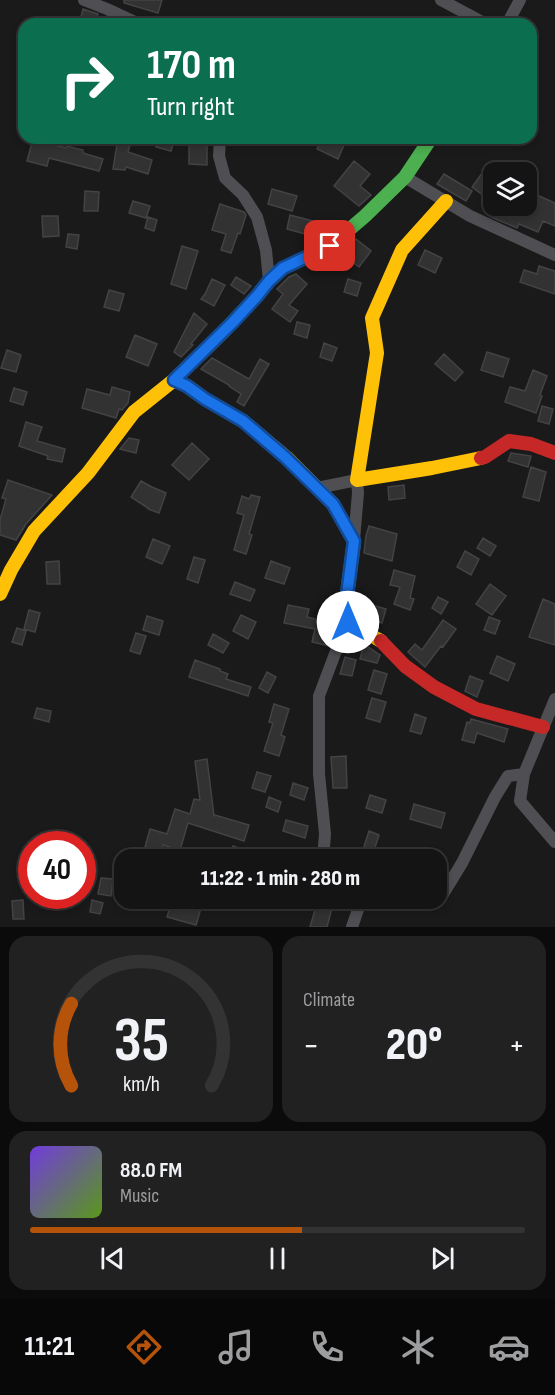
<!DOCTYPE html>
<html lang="en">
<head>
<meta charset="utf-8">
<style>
  body { margin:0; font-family:"Sofia Sans Condensed",sans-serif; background:#212122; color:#f1f3f6; height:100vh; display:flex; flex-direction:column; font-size:22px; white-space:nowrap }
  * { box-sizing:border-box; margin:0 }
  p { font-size:20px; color:#9d9ea0 }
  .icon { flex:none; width:33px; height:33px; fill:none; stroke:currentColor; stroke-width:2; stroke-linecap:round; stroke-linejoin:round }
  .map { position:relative; height:927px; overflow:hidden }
  .sheet { display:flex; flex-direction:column; gap:9px; padding:9px; background:#0b0b0b; flex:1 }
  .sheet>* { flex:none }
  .hud { position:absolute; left:18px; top:18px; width:519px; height:126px; border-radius:18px; box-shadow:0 3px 9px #0003,0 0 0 2px #333334; background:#0b6e4f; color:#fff; overflow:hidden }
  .tools { position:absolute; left:483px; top:162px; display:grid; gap:12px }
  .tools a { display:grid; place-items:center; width:54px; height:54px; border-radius:12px; background:#141414; box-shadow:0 3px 9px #0003,0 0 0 2px #333334; font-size:30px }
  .speed { position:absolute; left:18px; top:831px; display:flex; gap:12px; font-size:30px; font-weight:700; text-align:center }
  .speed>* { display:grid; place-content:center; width:78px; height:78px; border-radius:50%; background:#141414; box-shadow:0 3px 9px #0003,0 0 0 2px #333334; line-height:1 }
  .speed .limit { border:9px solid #d22; background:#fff; color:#111 }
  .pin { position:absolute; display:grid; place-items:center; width:51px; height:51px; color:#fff; margin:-26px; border-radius:12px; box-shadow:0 3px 9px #0006 }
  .me { position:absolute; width:66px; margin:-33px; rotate:0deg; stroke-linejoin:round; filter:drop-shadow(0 0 4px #0008) }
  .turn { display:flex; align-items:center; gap:21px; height:126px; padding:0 30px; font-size:27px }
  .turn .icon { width:78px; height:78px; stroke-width:2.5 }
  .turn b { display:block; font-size:42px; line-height:51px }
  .big { font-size:45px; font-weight:800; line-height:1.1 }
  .sheet .widget { flex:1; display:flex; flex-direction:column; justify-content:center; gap:9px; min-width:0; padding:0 21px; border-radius:18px; background:#212122 }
  .sheet .dial { align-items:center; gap:0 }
  .dial svg { height:156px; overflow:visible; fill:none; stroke:#333334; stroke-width:7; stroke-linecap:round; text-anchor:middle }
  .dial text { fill:#f1f3f6; stroke:none }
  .song { display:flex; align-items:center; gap:18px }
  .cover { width:72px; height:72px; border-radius:9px; background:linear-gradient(135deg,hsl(260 70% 55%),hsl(90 70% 35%)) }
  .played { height:6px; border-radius:3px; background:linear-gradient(90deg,#b45309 55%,#333334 55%) }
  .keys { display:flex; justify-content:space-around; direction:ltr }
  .heat { display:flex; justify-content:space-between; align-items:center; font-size:33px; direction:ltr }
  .sheet .tiles { flex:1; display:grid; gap:9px; grid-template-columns:1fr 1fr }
  .widget:last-child { grid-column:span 2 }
  .trip { position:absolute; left:114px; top:849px; width:333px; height:60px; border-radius:18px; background:#141414; box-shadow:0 3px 9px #0003,0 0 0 2px #333334; font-weight:800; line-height:60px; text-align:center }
  .tabs { display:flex; height:96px; justify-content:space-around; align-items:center; background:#080808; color:#9d9ea0 }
  .tabs .icon { width:42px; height:42px }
  .tabs .selected { color:#b45309 }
  .tabs b { font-size:27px; color:#f1f3f6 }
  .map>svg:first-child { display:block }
  .building { fill:#323233; stroke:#434346; stroke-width:1.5 }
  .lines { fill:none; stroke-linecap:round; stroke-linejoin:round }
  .street { stroke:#4f4f53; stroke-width:12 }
  .fast { stroke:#4caf50; stroke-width:14 }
  .slow { stroke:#ffc107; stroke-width:14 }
  .jam { stroke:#c62828; stroke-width:14 }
  .route-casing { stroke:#114b97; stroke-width:15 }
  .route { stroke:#1a73e8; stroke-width:10 }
</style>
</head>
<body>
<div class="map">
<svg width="555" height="927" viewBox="0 0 555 927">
  <rect width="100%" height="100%" fill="#1a1a1a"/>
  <path class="building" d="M124,0H162L158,13L124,3Z
    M83,9L98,14L95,24H79Z
    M118,138H132L128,152L152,160L148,174L126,167L125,170L113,169Z
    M159,138H175L171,151L156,147Z
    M189,138H207V165L189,164Z
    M322,138H347L338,159L317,149Z
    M33,139L66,148L67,146L83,150V153L103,159L99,171L49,158L47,166L27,161Z
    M354,161L370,174L360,186L371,195L359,206L334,186Z
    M485,169L494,175V203L472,187Z
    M444,174L472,191L466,201L437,184Z
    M272,189L297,196L292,211L268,204Z
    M85,191L99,192L98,211H84Z
    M537,195L555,203V226L543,221L538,232L519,224L517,228L491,217L496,206L508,211L511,206H532Z
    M133,201L150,206L146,218L129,213Z
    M220,204L244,212L246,215L240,234L238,233L231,253L221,250L226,234L212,230Z
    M290,215L313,221L309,235L287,229Z
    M42,216H58L59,236L43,237Z
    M148,217L157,220L154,231L145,228Z
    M68,234L79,235L77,249L66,247Z
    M356,239L371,251L359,267L342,254Z
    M182,246L198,251L186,289L171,284Z
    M425,250L442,258L435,273L418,265Z
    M539,266L555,271V294L520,282L524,270L537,274Z
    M296,274L307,284L289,305L298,311L290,322L272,309L283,294L277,289L289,277Z
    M236,277L251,286L244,294L231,285Z
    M212,279L225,285L214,306L201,299L205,294Z
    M348,279L361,283L357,296L344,292Z
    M109,290L124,294L119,311L104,307Z
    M194,313L207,324L191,344L193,345L181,357L174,352Z
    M297,322L310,325L307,338L294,334Z
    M135,335L157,344L148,366L126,357Z
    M324,343L337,348L332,361L320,357Z
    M7,350L21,355L16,372L1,368Z
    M487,352L509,359L503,377L481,370Z
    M444,354L463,372L455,381L435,364Z
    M212,358L249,379L260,359L269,364L244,406L237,402L241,394L229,386V385L201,369Z
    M533,370L547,376L540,395L542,396L536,413L505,402L510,387L525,391Z
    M112,387L130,392L128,403L122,410L119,409L116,418L82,408L87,389L110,395Z
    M14,388L27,392L23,405L10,401Z
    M542,406L553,409L549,424L538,421Z
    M26,422L42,427L37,441L65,449L62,462L47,459L48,456L19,446Z
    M129,438L139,440L136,453L120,449Z
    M192,443L209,459L189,480L172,465Z
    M511,453L531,456L528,467L508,461Z
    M531,467L546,472L539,501L523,497Z
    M8,480L52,495L26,524L16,540L0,535V520L6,499L2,498Z
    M141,481L152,487L166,493L159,513L148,509V508L131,497Z
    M404,485L405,498L389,500L388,487Z
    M251,495L260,497L249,534L252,535L246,554L234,550L244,515L237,513L242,496L249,499Z
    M369,526L397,534L392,561L364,553L366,536Z
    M483,538L496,546L490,556L477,548Z
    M153,539L170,546L162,564L146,557Z
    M465,551L479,559L471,575L457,567Z
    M194,557L205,560L198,583L187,579Z
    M59,561L60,584H47L46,562Z
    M271,561L290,568L284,584L265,578Z
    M394,570L415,576L410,598L414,599L410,610L394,604L400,587L390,585Z
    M235,582L255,590L250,601L230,594Z
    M490,584L506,596L492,615L476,604Z
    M438,597L448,602L441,614L432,608Z
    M543,599L555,604V645L529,637Z
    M369,604L386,609L382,623L365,617Z
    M288,605L309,609L307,617L336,624L335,629L329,646L312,642L315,629L284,623Z
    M29,610L40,613L35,632L24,629Z
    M241,615L256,622L248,639L233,631Z
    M147,616L163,621L159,635L143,630Z
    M489,617L500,621L495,634L484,630Z
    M443,620L456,629L443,647L441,646L425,667L408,652L415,644L422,650Z
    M17,628L26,631L22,645L12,642Z
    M136,633L146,636L140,654L130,651Z
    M213,634L229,643L223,653L208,645Z
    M364,644L380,655L377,663L360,659Z
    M497,656L515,664L508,681L490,673Z
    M345,657L356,660L352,676L340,674Z
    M195,660L220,669V671L228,674L226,679L251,687L248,696L189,677Z
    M374,670L387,674L381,694L368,690Z
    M267,672L276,677L268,693L259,688Z
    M470,676L483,681L477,697L465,691Z
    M372,698L386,702L380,722L366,718Z
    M274,704L289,709L281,735L285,737L279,756L264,751L273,723L269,722Z
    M37,708L51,711L49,722L34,718Z
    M415,714L426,718L421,734L410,731Z
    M471,719L508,729L504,742L477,733L474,743L462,740L467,722L470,723Z
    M346,756L347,788H333L331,757Z
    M207,759L214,816L215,815L249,825L244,841L188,823L180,850L163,845L159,860H147L151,848L145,847L150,829L167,834L175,809L190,814L194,799L200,800L195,761Z
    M257,772L271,776L265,792L252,788Z
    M293,783L308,788L304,800L290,795Z
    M370,795L386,800L382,813L366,808Z
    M269,797L281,802L278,812L266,807Z
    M414,804L445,813L441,828L410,819Z
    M286,820L308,826L305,838L283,831Z
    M369,831L379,835L371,860L361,856Z
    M233,846L248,851L245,860H229Z
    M101,878L113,879L111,896L98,894Z
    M36,896H68L64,907L36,898Z
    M173,898H204L196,925L167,917Z
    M23,900L24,919H13L12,901Z
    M92,900L103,903L100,914L90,912Z
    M317,903L332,908L327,927H310Z"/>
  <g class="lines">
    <path class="street" d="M84,0L107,9L139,24
      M441,0L486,24
      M507,24L520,0
      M220,138L219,156L225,178L243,195L257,217L266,250L269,281
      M405,177L470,216L555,255
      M317,488L357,480L358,493L354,540
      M555,699L524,774L520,801L555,842
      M323,860L325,834L319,774V696L347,622
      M436,893L443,894L462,863L495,797L508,776L524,774
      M352,927L362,898"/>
    <path class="fast" d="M225,330L257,296L269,281L283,268L330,246L365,216L405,177L431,138"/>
    <path class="slow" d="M446,201L402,250L372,318L377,353L357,480L432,468L481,458
      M174,380L187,386L205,399L243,421L286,457L333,504L354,541L347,595V622L381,641
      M0,594L11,570L34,531L88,473L134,412L174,380L225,330"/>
    <path class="jam" d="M481,458L485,457L509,441L531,444L555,453
      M381,641L405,666L434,687L476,709L543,727"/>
  </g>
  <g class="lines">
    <defs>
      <path id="route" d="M330,246L283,268L269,281L257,296L233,322L174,380L187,386L205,399L243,421L285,457L333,504L354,541L347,595L348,622"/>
    </defs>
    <use href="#route" class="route-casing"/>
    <use href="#route" class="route"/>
  </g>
</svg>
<div class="tools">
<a><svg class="icon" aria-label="layers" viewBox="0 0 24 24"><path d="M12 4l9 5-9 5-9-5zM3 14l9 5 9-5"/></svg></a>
</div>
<div class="speed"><div class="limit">40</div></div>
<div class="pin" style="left:330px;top:246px;background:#d93025"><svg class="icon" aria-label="arrive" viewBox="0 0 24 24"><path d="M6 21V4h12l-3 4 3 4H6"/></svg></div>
<svg class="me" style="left:348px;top:622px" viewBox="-20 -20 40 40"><circle r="19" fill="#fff"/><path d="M0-13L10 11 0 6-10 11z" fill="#1a73e8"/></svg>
<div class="trip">11:22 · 1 min · 280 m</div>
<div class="hud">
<div class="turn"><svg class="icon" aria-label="right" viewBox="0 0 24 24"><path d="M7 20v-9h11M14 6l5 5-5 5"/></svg><div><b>170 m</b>Turn right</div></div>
</div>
</div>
<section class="sheet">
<div class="tiles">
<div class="widget dial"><svg viewBox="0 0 100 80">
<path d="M14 69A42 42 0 1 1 86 69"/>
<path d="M14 69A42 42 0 0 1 14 27" stroke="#b45309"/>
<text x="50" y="56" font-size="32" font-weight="700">35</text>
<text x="50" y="72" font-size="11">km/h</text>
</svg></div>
<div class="widget"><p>Climate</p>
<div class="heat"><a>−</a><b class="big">20°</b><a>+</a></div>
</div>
<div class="widget">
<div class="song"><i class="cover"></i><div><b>88.0 FM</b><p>Music</p></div></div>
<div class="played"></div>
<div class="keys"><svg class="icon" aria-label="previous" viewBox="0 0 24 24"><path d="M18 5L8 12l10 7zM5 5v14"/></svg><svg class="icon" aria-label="pause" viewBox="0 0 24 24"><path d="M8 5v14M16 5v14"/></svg><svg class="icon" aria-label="next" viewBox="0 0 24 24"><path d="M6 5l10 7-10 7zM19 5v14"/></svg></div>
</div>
</div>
</section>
<nav class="tabs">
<b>11:21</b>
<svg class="icon selected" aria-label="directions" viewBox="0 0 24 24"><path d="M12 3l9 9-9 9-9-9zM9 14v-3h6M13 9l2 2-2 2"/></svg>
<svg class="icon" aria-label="music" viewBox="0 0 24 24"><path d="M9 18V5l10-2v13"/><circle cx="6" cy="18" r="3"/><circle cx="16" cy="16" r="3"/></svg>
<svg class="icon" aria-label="phone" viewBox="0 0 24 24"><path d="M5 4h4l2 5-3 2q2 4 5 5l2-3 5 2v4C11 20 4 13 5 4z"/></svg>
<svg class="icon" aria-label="climate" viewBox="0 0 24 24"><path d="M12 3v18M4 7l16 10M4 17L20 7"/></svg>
<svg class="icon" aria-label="car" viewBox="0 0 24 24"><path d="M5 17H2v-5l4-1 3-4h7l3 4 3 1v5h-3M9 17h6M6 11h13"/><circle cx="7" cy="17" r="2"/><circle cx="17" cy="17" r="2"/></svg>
</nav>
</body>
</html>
